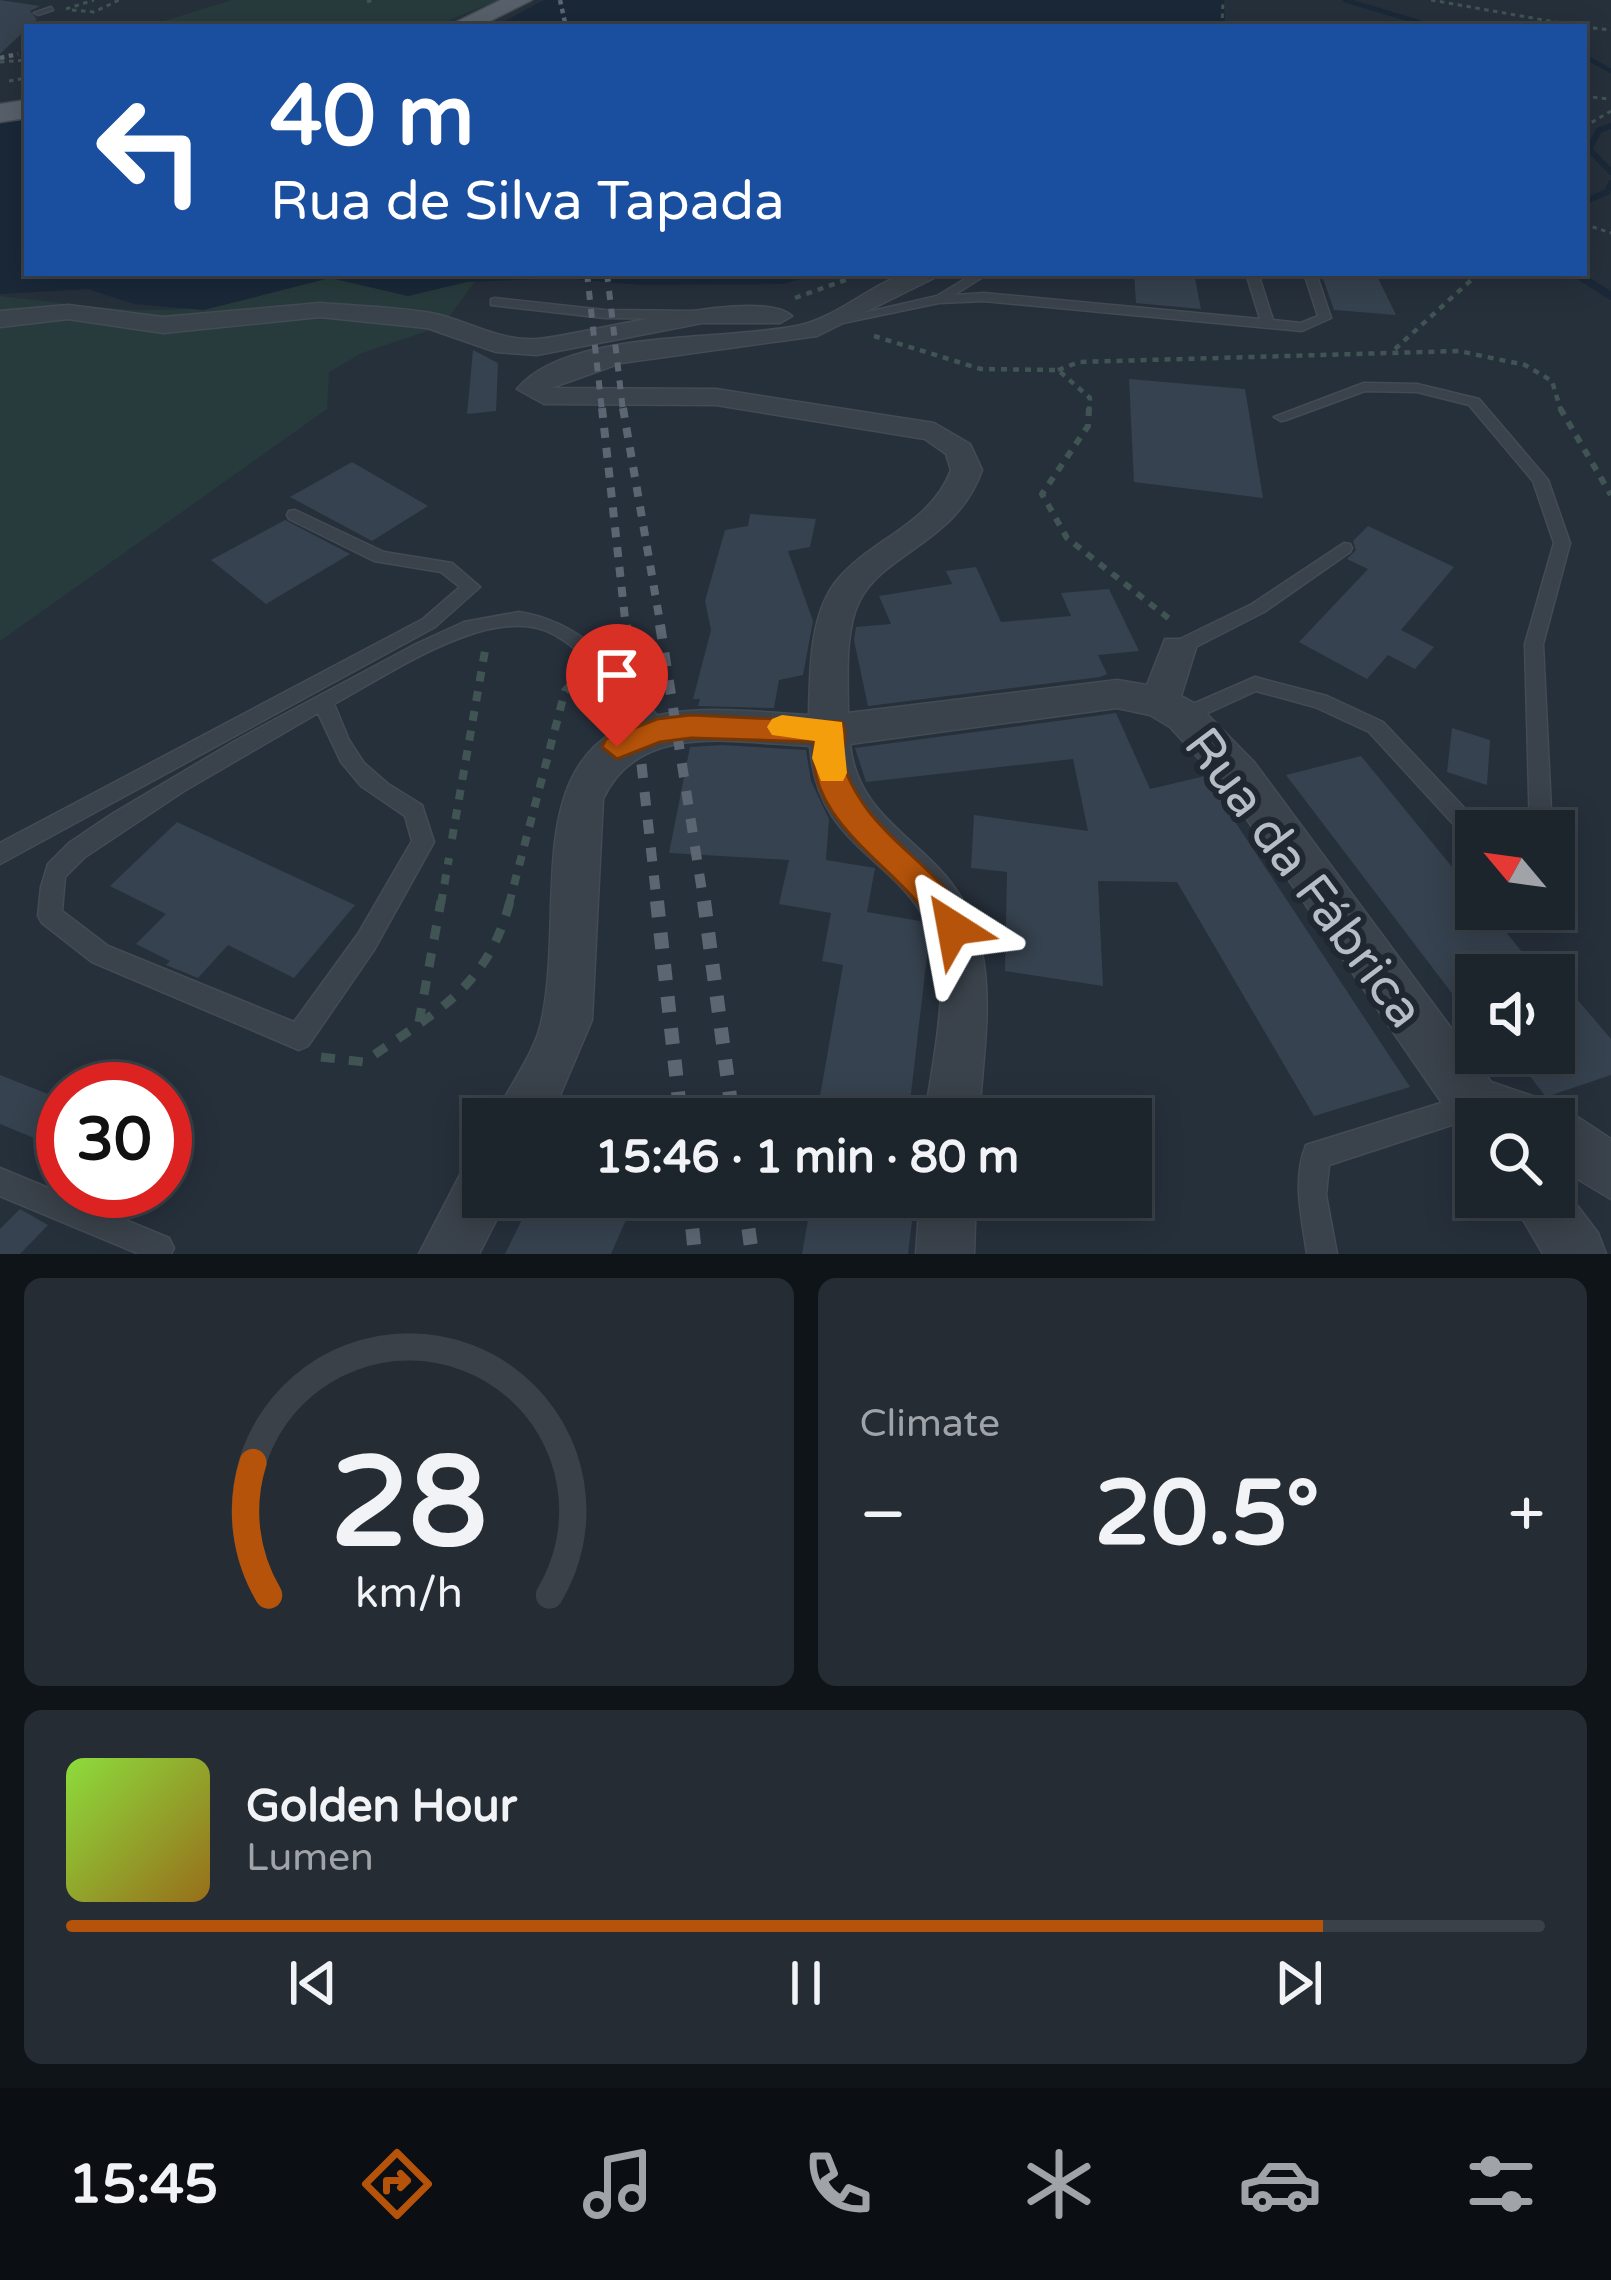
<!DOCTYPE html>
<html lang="en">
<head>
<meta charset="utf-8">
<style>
  body { margin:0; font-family:"Varela Round",sans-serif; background:#252c34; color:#f1f3f6; height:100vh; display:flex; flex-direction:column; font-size:45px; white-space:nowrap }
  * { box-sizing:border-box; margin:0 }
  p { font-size:39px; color:#a0a4a9 }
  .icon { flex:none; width:66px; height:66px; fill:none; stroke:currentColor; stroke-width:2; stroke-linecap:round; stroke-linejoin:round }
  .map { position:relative; height:1254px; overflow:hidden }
  .side { display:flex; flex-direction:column; gap:24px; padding:24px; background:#0f1418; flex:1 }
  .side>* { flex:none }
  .banner { position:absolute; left:24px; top:24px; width:1563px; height:252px; border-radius:0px; box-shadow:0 6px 30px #0003,0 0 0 3px #3a4148; background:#1a4fa0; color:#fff; overflow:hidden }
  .needle { width:78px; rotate:299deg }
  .buttons { position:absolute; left:1455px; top:810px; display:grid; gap:24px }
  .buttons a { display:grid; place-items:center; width:120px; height:120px; border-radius:0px; background:#1c242c; box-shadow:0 6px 30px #0003,0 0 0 3px #3a4148; font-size:60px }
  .speed { position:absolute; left:36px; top:1062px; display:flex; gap:24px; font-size:60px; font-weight:700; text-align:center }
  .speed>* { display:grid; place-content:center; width:156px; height:156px; border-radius:50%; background:#1c242c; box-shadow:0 6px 30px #0003,0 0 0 3px #3a4148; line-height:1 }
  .speed .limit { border:18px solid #d22; background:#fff; color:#111 }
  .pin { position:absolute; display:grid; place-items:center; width:102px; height:102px; color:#fff; margin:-123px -51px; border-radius:50% 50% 50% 0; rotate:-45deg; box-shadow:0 0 12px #0007 }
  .pin .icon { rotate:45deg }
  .me { position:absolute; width:132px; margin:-66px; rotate:326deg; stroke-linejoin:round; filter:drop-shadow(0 0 9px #0008) }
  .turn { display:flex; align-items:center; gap:42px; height:252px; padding:0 48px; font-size:54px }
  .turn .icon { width:156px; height:156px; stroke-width:2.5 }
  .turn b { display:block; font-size:84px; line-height:102px }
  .big { font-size:90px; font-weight:700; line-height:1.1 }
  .side .widget { flex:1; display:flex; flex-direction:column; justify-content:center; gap:18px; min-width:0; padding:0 42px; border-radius:18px; background:#252c34 }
  .side .dial { align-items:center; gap:0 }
  .dial svg { height:312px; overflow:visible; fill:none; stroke:#3a4148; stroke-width:7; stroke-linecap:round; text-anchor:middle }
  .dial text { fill:#f1f3f6; stroke:none }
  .song { display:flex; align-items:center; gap:36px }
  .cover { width:144px; height:144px; border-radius:18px; background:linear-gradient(135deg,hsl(90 70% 55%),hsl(40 70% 35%)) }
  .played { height:12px; border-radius:6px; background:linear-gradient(90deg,#b45309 85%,#3a4148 85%) }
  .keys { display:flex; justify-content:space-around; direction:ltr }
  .heat { display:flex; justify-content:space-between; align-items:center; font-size:66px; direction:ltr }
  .side .tiles { flex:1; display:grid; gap:24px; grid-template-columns:1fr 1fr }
  .widget:last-child { grid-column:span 2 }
  .trip { position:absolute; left:462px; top:1098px; width:690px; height:120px; border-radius:0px; background:#1c242c; box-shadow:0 6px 30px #0003,0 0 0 3px #3a4148; font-weight:700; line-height:120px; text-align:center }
  .menu { display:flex; height:192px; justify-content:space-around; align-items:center; background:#0b0e12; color:#a0a4a9 }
  .menu .icon { width:84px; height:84px }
  .menu .current { color:#b45309 }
  .menu b { font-size:54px; color:#f1f3f6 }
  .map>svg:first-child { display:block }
  .green { fill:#283b3c }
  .water { fill:#1a2838 }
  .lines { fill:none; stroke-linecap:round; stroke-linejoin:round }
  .stream-far2 { stroke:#1a2838; stroke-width:4.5 }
  .stream-far1 { stroke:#1a2838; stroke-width:6 }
  .stream { stroke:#1a2838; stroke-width:8 }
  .building { fill:#36424f }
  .lane-casing { stroke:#434b54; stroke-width:3 }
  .street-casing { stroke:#434b54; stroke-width:3 }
  .primary-casing { stroke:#434b54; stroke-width:3 }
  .path-far4 { stroke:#415454; stroke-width:3; stroke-dasharray:4.5 4.5; stroke-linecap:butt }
  .path-far3 { stroke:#415454; stroke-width:4.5; stroke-dasharray:6 6; stroke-linecap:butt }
  .path-far2 { stroke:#415454; stroke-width:6; stroke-dasharray:8 8; stroke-linecap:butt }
  .path-far1 { stroke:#415454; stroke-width:8; stroke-dasharray:10 10; stroke-linecap:butt }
  .path { stroke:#415454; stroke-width:9; stroke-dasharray:14 14; stroke-linecap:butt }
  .lane { fill:#3a424b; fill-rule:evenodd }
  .street { fill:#3a424b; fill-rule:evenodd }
  .primary { fill:#58616b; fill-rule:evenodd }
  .rail-far4 { stroke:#5c6672; stroke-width:4.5; stroke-dasharray:4.5 4.5; stroke-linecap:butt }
  .rail-far3 { stroke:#5c6672; stroke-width:6; stroke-dasharray:9 9; stroke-linecap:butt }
  .rail-far2 { stroke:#5c6672; stroke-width:8; stroke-dasharray:10 10; stroke-linecap:butt }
  .rail-far1 { stroke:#5c6672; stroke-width:10; stroke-dasharray:14 14; stroke-linecap:butt }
  .rail { stroke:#5c6672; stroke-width:14; stroke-dasharray:16 16; stroke-linecap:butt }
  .route { fill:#b45309; stroke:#753606; stroke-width:3 }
  .slow { fill:#f59e0b }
  .labels { text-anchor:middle; stroke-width:12; stroke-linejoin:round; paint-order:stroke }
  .near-street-label { font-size:51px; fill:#b6bdc7; stroke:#1f2730 }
</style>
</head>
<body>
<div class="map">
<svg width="1611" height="1254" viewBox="0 0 1611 1254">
  <rect width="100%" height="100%" fill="#26303b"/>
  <path class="green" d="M232,0H499L432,27L151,25Z
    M315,273L477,279L442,326L362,353L329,372L327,409L0,641V296C114,309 209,328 315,273Z"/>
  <path class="water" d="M544,0H1224L1225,27H494Z
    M27,115V273H824L782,284L640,285L562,278L467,282L408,296L330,278L204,310L134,304L88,289L0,294V120Z"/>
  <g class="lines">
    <path class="stream-far2" d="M1345,0L1435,27
      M1584,56L1611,71"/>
    <path class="stream-far1" d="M1611,126L1599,130L1589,149L1611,172
      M1584,202L1607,192L1611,183"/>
    <path class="stream" d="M1575,273L1611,296"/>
  </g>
  <path class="building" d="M0,0L40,6L30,11L37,19L0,54Z
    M1134,273H1194L1201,309L1136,303Z
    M1321,273L1377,276L1396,315L1334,310Z
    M473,350L498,363L496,411L467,414Z
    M1129,379L1245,389L1263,498L1134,482Z
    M352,462L428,506L372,541L290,497Z
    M750,514L816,519L810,547L788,551L813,621L803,675L779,680L774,708L698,706L700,699H693L711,630L705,601L725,530L748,526Z
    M285,520L350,554L266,604L211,560Z
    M1368,526L1454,567L1401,630L1434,647L1415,669L1388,655L1367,679L1299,642L1368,569L1347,559L1356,550L1353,541Z
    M976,567L1001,622L1071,616L1061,593L1109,589L1139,651L1098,655L1107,674L1100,677L868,706L854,640L856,627L891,624L879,596L952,584L946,571Z
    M1116,713L1150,789L1205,776L1410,1087L1314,1116L1177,882L1098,881L1103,986L1005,971L1007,872L971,868L974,815L1088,831L1073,759L866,782L855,748Z
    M1452,728L1490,740L1487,785L1447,772Z
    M722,745L806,750L811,781L829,819L826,860L875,868L867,912L920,921L925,928L929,939L908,1119H816L843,965L822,961L831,913L779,904L789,860L669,853L690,747Z
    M1361,756L1476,896V909H1487L1541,975H1476V1025L1286,775Z
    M177,822L355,905L294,978L228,945L198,978L166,965L170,961L136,944L166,914L110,886Z
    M1576,998L1611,1039V1075L1546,1097L1512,1053H1554V1006Z
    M0,1075L63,1100V1150L0,1124Z
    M533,1197H636L611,1254H505Z
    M812,1197L913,1213L908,1254H802Z
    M20,1209L48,1225L20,1254H0V1229Z"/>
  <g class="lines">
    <defs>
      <path id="lane" d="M51,7L53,10L38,15L34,13Z
        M975,273H989L954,295L984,293L1260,319L1246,273H1258L1273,320L1301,323L1318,316L1304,273H1316L1331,318L1302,331L984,301L939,303L843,323L837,319L937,296Z
        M495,298L605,310L698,311L704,315L698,319L605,318L491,305V299Z
        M1364,383L1417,384L1479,399L1548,480L1570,543L1543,644L1552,831H1530L1525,644L1554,543L1533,481L1469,405L1417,392L1365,391L1286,420L1281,421L1274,417Z
        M295,510L384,552L452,563L480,587L435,627L0,864V843L423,619L460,587L441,572L374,561L289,519L287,515L289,511Z
        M1344,543L1350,544L1352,548L1350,552L1264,612L1184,653H1172L1169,648L1172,643L1252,604Z
        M519,612C585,622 633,677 667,731L664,736L657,739L650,736C622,701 595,658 555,635C494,600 390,674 334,704L349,740L364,763L388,784L422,805L434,842L374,950L308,1046L299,1050L92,962L42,923L38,916L41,887L48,864L69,843L112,814L235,741L416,644L464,622ZM318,713L341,762L361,786L405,816L412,841L358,934L294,1022L108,946L62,911L65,877L85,857L184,791Z
        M1255,677L1327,696L1383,722L1486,831H1476V842L1468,840L1369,732L1315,707L1256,691L1184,724L1177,721L1174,716L1177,711Z
        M1473,1093L1482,1097L1486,1106L1482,1115L1329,1165L1326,1195L1337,1254H1307C1302,1218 1292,1180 1306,1145Z
        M0,1168L169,1238L174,1248L171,1254H139L0,1196Z"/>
      <path id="street" d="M908,273H944L817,336L621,363L551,388L716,389L934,423L970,444L982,470C957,542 885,552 860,600C844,630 848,680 848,713L1117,680L1147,685L1165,639H1191L1196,648L1181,696L1198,705L1254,762L1491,1082L1544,1100L1547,1109L1573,1114L1611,1139V1199L1554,1165V1119H1476V1142L1466,1138L1224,786L1170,727L1150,715L1117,708L850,744C858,821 927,839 962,899C1001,965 983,1046 979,1119H925C931,1063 955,980 929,926C893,854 817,847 810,746C738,743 639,720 603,799L592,1020L550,1119H494C508,1086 535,1055 542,1019C568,896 509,724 689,711C728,708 770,713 809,715C810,672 809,613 838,579C873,538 931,524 951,470L946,454L925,439L716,405L544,404L517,389C568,328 727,342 801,325C839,316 869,285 908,273Z
        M320,303C357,306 395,307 431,313C468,320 499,342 538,339C587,335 759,285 792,316L780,323H702L537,355L496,352L427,328L320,317L163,333L68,319L0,327V311L68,305L163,317Z
        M483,1161V1197H508L479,1254H419L463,1169Z
        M1554,1175L1598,1233L1606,1254H1543L1510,1197H1554Z
        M920,1197H976L974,1254H916Z"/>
      <path id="primary" d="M501,0H532L478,27H446Z
        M27,100V118L0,122V104Z"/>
    </defs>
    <use href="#lane" class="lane-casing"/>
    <use href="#street" class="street-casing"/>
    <use href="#primary" class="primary-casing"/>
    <path class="path-far4" d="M1431,0L1583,27
      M367,2L373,0
      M66,9L94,0
      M72,10L94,12L119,0
      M1222,27L1223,0
      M1584,27L1611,30
      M0,62L27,60
      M9,81L27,78
      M1584,96L1608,99
      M1584,127L1611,111
      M1584,224L1611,233"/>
    <path class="path-far3" d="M795,298L851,278
      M874,336L981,369L1058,370L1090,398L1089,411
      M1395,349L1479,273
      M1058,370L1079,362L1459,351L1525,365L1552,381L1561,411"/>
    <path class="path-far2" d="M1089,408L1088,426L1042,494L1067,538L1172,621
      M1560,408L1611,495"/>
    <path class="path-far1" d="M452,839L486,645
      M441,904L449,858
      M509,904L565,691L580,675"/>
    <path class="path" d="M419,1022L441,901
      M321,1057L364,1062C434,1012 487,990 510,901"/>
    <use href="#lane" class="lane"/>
    <use href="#street" class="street"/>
    <use href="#primary" class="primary"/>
    <path class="rail-far4" d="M560,0L566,27
      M0,58L18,54"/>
    <path class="rail-far3" d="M587,273L602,411
      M607,273L623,411"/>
    <path class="rail-far2" d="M602,408L626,628
      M623,408L661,628"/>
    <path class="rail-far1" d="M626,625L657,904
      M660,625L704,904"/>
    <path class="rail" d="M657,901L681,1119
      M704,901L733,1119
      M689,1197L695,1254
      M744,1197L752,1254"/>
  </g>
  <path class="route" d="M691,715L842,722C849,736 842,744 843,758C845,776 857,795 867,809C900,853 947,876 971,928L965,940L953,945C933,937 931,918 918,903C879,857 803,811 815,742L691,738L660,742L617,759L602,747L606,739L657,719Z"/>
  <path class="slow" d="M782,715L842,722L847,773L843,781H821L812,758L815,741L772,735L767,727L772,719Z"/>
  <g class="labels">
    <g class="near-street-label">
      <text transform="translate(1305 877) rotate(53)" y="18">Rua da Fábrica</text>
    </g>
  </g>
</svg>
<div class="buttons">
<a><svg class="needle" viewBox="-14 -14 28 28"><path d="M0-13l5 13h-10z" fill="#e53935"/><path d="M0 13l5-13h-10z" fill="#a0a4a9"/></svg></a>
<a><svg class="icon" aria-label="sound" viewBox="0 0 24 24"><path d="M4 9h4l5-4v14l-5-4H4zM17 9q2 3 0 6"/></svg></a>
<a><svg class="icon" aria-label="search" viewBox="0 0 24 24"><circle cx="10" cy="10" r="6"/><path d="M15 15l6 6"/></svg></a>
</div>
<div class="speed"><div class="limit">30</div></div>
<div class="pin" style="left:617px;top:747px;background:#d93025"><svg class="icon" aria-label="arrive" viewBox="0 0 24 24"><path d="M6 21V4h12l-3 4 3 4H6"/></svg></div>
<svg class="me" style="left:953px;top:928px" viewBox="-20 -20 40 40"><path d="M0-17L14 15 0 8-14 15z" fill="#b45309" stroke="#fff" stroke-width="4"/></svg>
<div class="trip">15:46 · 1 min · 80 m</div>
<div class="banner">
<div class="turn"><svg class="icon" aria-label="left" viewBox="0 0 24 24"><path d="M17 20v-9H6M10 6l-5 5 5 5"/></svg><div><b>40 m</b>Rua de Silva Tapada</div></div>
</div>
</div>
<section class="side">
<div class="tiles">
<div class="widget dial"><svg viewBox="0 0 100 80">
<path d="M14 69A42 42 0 1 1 86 69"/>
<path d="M14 69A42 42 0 0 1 10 35" stroke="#b45309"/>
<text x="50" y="56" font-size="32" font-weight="700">28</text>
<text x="50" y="72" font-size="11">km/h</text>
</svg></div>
<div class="widget"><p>Climate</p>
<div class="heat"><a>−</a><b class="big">20.5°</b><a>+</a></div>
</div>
<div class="widget">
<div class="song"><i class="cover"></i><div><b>Golden Hour</b><p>Lumen</p></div></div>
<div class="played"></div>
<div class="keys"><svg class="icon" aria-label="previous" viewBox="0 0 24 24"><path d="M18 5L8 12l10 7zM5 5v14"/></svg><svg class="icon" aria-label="pause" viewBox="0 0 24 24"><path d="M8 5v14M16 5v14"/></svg><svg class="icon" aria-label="next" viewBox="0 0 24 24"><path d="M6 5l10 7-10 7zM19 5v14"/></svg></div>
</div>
</div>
</section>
<nav class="menu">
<b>15:45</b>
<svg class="icon current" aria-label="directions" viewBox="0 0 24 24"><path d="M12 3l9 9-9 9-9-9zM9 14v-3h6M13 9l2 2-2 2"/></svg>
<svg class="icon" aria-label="music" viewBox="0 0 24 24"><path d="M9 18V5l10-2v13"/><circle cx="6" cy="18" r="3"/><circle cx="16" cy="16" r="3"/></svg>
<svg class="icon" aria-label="phone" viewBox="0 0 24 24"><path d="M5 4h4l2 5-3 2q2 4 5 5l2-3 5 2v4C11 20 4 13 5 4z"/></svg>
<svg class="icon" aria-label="climate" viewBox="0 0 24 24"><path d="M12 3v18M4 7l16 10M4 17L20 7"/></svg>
<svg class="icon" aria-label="car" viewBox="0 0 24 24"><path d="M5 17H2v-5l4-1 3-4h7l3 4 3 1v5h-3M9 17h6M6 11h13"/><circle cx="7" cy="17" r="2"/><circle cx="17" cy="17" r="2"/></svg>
<svg class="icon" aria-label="filters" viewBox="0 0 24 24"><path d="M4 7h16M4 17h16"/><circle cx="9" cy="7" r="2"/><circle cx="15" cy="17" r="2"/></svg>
</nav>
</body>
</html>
